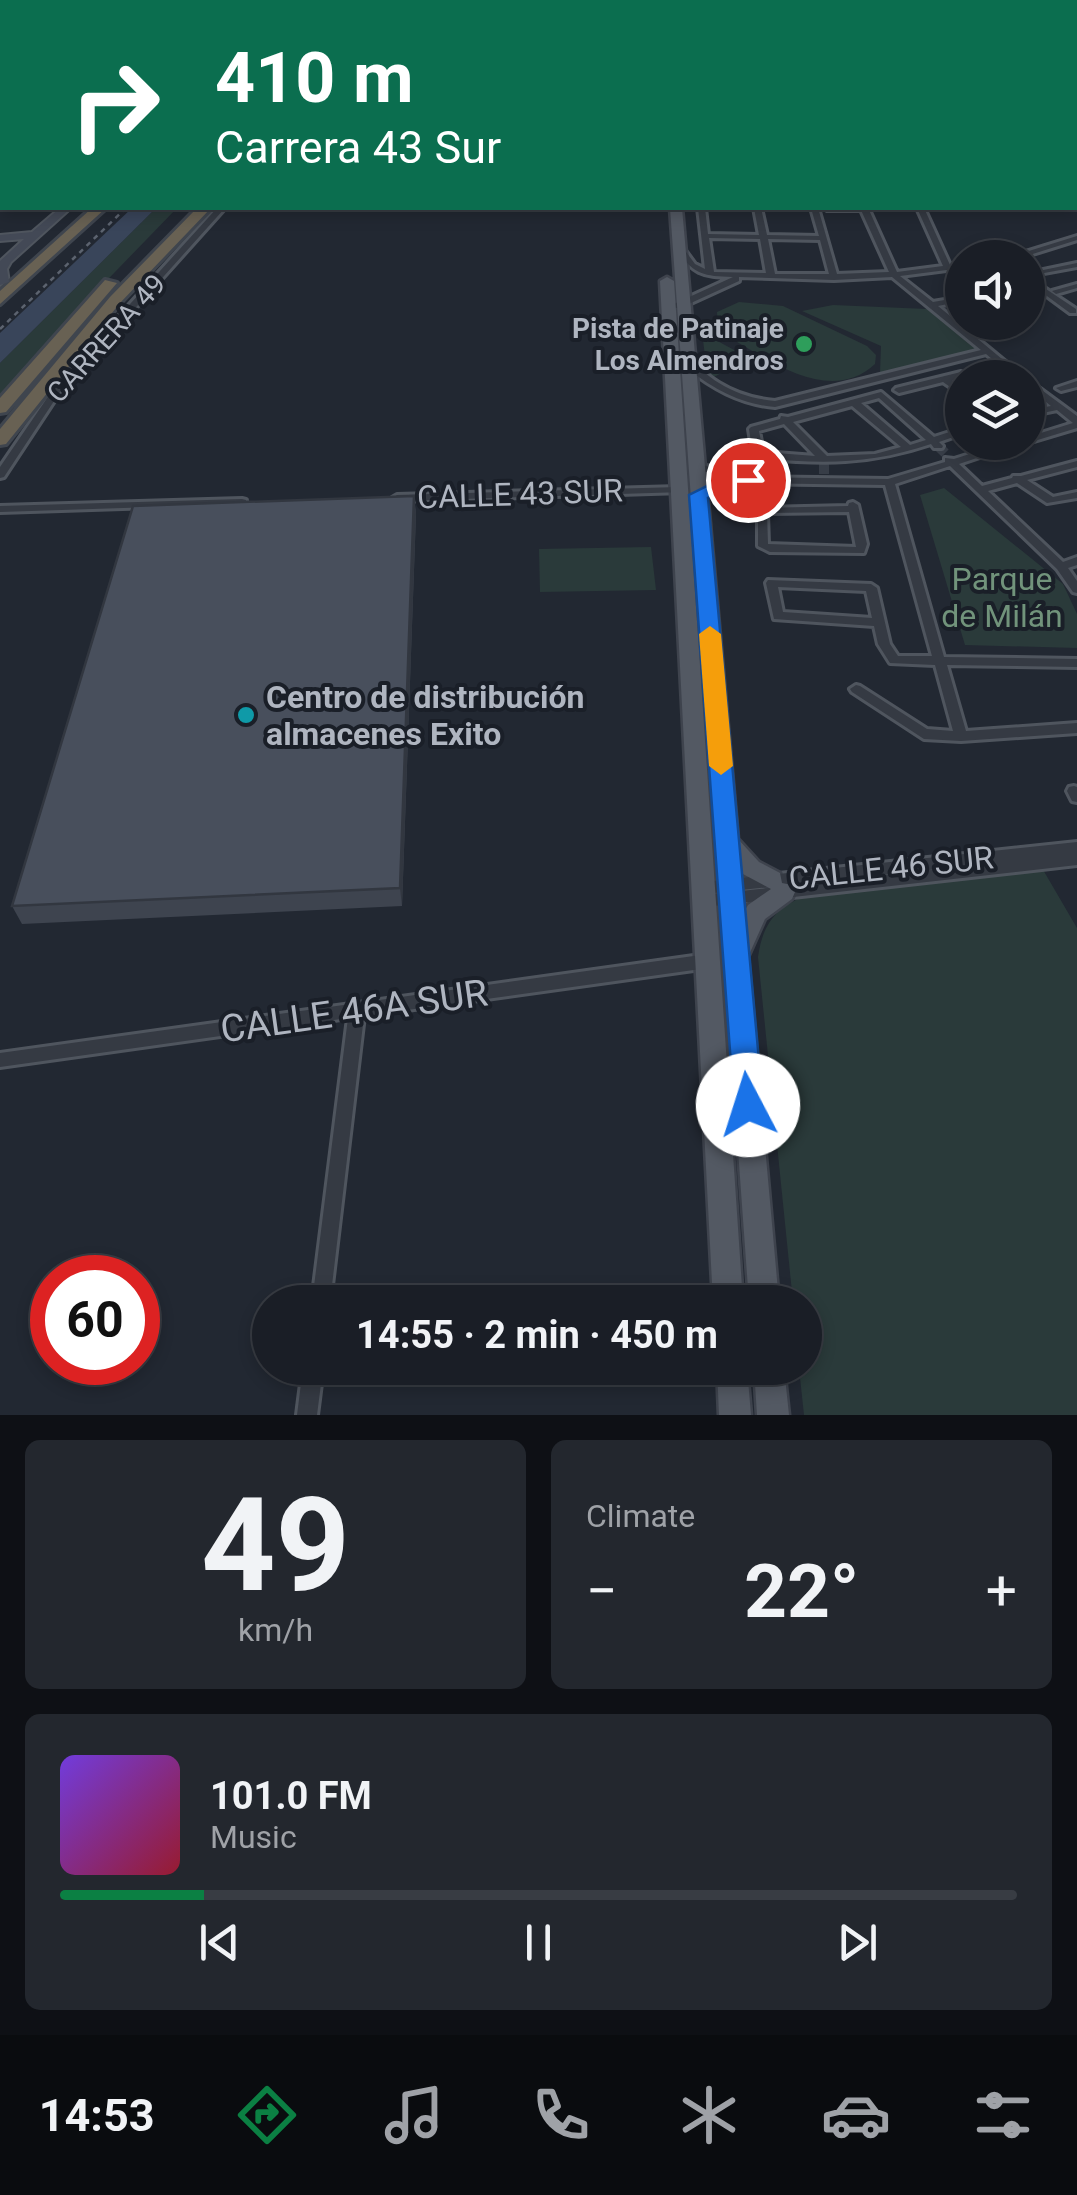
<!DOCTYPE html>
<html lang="en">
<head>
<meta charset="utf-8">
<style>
  body { margin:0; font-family:Roboto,sans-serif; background:#23272e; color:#f1f3f6; height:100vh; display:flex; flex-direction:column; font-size:38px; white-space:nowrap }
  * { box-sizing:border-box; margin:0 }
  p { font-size:32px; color:#9fa2a7 }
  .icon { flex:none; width:55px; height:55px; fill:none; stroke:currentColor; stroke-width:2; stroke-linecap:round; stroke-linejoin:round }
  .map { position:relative; height:1415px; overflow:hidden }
  .details { display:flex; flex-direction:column; gap:25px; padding:25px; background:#0e1015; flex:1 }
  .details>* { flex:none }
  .guide { position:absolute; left:0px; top:0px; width:1078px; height:210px; box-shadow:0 5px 15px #0003,0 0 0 2px #383c43; background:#0b6e4f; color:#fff; overflow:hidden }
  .controls { position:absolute; left:945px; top:240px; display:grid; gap:20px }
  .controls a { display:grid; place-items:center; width:100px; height:100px; border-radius:50%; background:#1a1e26; box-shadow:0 5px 15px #0003,0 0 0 2px #383c43; font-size:50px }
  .speed { position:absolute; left:30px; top:1255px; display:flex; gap:20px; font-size:50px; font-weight:700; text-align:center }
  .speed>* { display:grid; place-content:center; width:130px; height:130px; border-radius:50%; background:#1a1e26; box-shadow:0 5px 15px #0003,0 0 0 2px #383c43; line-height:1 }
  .speed .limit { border:15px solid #d22; background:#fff; color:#111 }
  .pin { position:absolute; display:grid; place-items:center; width:85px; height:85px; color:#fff; margin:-42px; border:5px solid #fff; border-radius:50%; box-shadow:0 2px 10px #0007 }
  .me { position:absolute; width:110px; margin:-55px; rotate:355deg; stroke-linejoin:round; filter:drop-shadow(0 0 8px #0008) }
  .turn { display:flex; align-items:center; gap:35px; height:210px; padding:0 50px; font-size:45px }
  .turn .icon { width:130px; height:130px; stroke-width:2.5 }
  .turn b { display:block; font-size:70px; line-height:85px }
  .big { font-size:75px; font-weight:700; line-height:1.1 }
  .details .widget { flex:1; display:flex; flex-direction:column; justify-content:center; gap:15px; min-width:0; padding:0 35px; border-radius:15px; background:#23272e }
  .details .dial { align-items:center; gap:0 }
  .dial b { font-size:130px; line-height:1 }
  .song { display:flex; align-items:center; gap:30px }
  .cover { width:120px; height:120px; border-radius:15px; background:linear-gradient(135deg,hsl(260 70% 55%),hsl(350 70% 35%)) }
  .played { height:10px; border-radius:5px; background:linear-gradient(90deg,#0b8043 15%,#383c43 15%) }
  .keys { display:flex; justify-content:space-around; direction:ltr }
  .heat { display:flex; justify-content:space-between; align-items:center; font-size:55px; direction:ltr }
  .details .tiles { flex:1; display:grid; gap:25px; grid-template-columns:1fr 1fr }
  .widget:last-child { grid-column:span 2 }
  .trip { position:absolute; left:252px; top:1285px; width:570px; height:100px; border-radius:50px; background:#1a1e26; box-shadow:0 5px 15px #0003,0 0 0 2px #383c43; font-weight:700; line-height:100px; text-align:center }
  .tab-bar { display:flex; height:160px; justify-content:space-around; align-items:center; background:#0a0c0f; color:#9fa2a7 }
  .tab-bar .icon { width:70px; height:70px }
  .tab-bar .current { color:#0b8043 }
  .tab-bar b { font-size:45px; color:#f1f3f6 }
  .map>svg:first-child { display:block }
  .green { fill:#2a3a3a }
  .water { fill:#39455a }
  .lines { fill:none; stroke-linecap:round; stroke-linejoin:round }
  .street-tunnel { stroke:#373d47; stroke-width:10; stroke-dasharray:10 5; stroke-linecap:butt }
  .street-casing { stroke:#4f555e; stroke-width:6 }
  .secondary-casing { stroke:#4f555e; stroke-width:4 }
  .primary-casing { stroke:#3e434d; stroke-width:5 }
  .highway-casing { stroke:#3f454e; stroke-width:6 }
  .street { fill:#353a43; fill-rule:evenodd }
  .secondary { fill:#434956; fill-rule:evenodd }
  .primary { fill:#535963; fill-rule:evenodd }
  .highway { fill:#686153; fill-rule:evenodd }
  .rail { stroke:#5c636f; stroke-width:2.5; stroke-dasharray:5 5; stroke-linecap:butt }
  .wall { fill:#3e444f }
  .shaded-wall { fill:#323740 }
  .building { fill:#484f5c; stroke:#323740; stroke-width:2.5 }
  .route { fill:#1a73e8; stroke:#114b97; stroke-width:2.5 }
  .slow { fill:#f59e0b }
  .leisure-dot { fill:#2e9e5b; stroke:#1a1f28; stroke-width:4 }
  .culture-dot { fill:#0f9aa8; stroke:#1a1f28; stroke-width:4 }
  .labels { text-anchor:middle; stroke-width:8; stroke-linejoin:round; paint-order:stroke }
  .far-poi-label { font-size:28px; font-weight:bold; fill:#afb5c0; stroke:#1a1f28; text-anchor:end }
  .far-street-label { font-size:28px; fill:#afb5c0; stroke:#1a1f28 }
  .street-label { font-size:32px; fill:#afb5c0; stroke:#1a1f28 }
  .park-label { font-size:32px; fill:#71937b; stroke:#1a1f28 }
  .poi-label { font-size:32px; font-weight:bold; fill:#afb5c0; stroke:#1a1f28; text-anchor:start }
  .near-street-label { font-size:38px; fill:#afb5c0; stroke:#1a1f28 }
</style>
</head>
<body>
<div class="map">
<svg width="1077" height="1415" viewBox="0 0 1077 1415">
  <rect width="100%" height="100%" fill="#222832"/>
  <path class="green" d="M156,208H177L55,334L0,399V363Z
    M739,302L783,306L867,346L876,355L875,364C827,409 760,353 718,331L717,312Z
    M833,305L927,309L981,349L880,373L881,346L802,311Z
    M710,337L749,358L714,377L707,372L703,340Z
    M944,488L1063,584L1077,614V648L965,645L920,495Z
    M651,547L656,590L540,592L539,549Z
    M1042,868L1077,928V1415H804L799,1368H805V1302H793L758,957C762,928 773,910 800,898Z"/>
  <path class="water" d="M132,208H156L0,363V333Z"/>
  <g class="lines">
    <path class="street-tunnel" d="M938,446L948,456
      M824,464V475"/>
    <defs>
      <path id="street" d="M290,0H296L294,2H289Z
        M395,0H401L399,2H394Z
        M458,0H464L465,2H460Z
        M695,0H701L703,2H697Z
        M925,0H932L934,2H928Z
        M0,9H2V13H0Z
        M0,27H2V31H0Z
        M0,36H2V40H0Z
        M0,48H2V52H0Z
        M0,60H2V64H0Z
        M0,73H2V77H0Z
        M2,85V89L0,90V86Z
        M1075,95L1077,96V100L1075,99Z
        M1075,180H1077V184H1075Z
        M217,208H225L60,392L4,477L0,478V467L54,388Z
        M698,208H705L708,234L759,235L754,208H761L767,235L819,236L811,208H818L837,274L889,272L861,210H827L824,208H870L869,210L897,272L943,266L917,208H924L950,265L962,264V268L900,276L933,302L962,297V301L938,306L1025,378H1015L986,354L775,407C739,404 712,388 684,366V362C697,364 707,376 719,383C737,394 754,399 775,401L981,350L892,277L834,280L739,277V281L680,308H674V304L733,277C700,276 694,274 674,247L681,245L695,264L705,269ZM709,238L760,239L766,273L714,272ZM768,239L820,240L829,274H775Z
        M1077,236V240L1020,258H1006Z
        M1077,263V267L1033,275L1029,273Z
        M1028,277L1076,309V313H1070L1028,282Z
        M1077,284V288L1056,294L1052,291Z
        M961,372L977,378L952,380L962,388V395L943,382L899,393L894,390L896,388Z
        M1028,380L1077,416V428L1031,442H1026L1028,437L1073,423L1057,410L1028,416V410L1051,406L1028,387Z
        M1077,381V387L1061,391L1056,388Z
        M881,392L934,437L962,428V434L939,442L943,446L942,448H934L931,444C869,465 822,464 758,458L753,455L749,429L751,427L780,419L781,416L788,417ZM879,398L926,440L910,445L861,403ZM852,406L901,447L875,454L827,456L793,422ZM784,424L815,456L763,452L759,431Z
        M1007,442H1024L959,464L982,486L1012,478L1013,476H1021L1077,461V467L1027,480L1053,497L1077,492V498L1047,503L1017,483L988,491L1063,562L1077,557V565L1068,568L1077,581V593L1073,592L1057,569L950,466L895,484L944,657L1077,659V667L947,665L966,731L1077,723V733L961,741L924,739L852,692L850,689L856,685L860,686L927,729L953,731L935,665L890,663L878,644L874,626L774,619L766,583L768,580L871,584L877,588L890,644L898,656H932L885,485L747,483L740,481L739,484L702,497L698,498L693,495L733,479L691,468L690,466L695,463L747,477L888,479L945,462V458L954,459ZM778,587L866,591L872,618L783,612Z
        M679,487L684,490L683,492L397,501L392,498L397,495Z
        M242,499L246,500V504L0,512V506Z
        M853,502L858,505L867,544L864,553L770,552L758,546V508L848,506L849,503ZM849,512L856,547L768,544L767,513Z
        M1074,786L1077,787V802L1072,801L1067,791L1069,787Z
        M1077,842V865L705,907L700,905L698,901L700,897L705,895L976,865L704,894L699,892L697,888L699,884L704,882Z
        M708,954L713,956L716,961L713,966L708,968L364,1016L330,1302H312L348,1018L0,1067V1053Z
        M303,1368H323L317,1415H297Z"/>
      <path id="secondary" d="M1075,25H1077V29H1075Z
        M1075,56H1077V62H1075Z
        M1075,86H1077V92H1075Z
        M2,116V122L0,123V117Z
        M1077,137V143L1075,144V138Z
        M60,208H71L11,262L7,269L9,282L0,285V261L24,239L0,241V235L32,232Z"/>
      <path id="primary" d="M598,0H607L608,2H600Z
        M620,0H628L629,2H621Z
        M1045,0H1056L1057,2H1047Z
        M1075,16L1077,17V23L1075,22Z
        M0,105H2V111H0Z
        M670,208H682L738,839L759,862L780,873L782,883L792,885L795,892L792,899L765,919L748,957L779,1302H749ZM741,873L771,889L748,905L744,912Z
        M667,277L674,281L743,1302H713L660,281Z
        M717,1368H747L751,1415H719Z
        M754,1368H784L789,1415H757Z"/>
      <path id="highway" d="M92,208H106L0,304V291Z
        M197,208H211L120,303L6,444L0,445V429L110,297Z
        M105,280L117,283L6,412L0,413V398Z"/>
    </defs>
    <use href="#street" class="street-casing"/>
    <use href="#secondary" class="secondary-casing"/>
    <use href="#primary" class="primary-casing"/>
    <use href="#highway" class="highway-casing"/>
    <use href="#street" class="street"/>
    <use href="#secondary" class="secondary"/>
    <use href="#primary" class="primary"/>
    <use href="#highway" class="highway"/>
    <path class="rail" d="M0,329L126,208"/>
  </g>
  <path class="wall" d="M414,496L416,514L402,906L22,924L12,906Z"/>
  <path class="shaded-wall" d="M414,496L416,514L402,906L400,888Z"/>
  <path class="building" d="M482,0H583L584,2H483Z
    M414,496L400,888L12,906L133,506Z"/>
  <path class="route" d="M748,474L754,476V484L708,498L763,1105L759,1115L748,1120L738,1115L734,1105L689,495L723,478Z"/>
  <path class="slow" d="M710,626L721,634L733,766L721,775L709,766L699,634Z"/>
  <circle class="leisure-dot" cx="804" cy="344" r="10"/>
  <circle class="culture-dot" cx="246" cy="715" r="10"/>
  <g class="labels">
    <g class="far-poi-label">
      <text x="784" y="338">Pista de Patinaje<tspan x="784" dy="32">Los Almendros</tspan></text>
    </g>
    <g class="far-street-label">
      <text transform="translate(106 338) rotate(-48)" y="10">CARRERA 49</text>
    </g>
    <g class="street-label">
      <text transform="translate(520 494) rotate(-2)" y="11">CALLE 43 SUR</text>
      <text transform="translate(891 868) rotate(-6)" y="11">CALLE 46 SUR</text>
    </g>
    <g class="park-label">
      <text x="1002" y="590">Parque<tspan x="1002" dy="37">de Milán</tspan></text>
    </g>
    <g class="poi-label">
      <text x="266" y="708">Centro de distribución<tspan x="266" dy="37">almacenes Exito</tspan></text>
    </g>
    <g class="near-street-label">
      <text transform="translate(354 1011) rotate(-8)" y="13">CALLE 46A SUR</text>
    </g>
  </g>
</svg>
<div class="controls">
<a><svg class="icon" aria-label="sound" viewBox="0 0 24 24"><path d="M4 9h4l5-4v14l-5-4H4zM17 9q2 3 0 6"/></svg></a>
<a><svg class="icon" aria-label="layers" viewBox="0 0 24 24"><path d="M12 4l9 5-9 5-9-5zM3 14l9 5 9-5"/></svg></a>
</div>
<div class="speed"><div class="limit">60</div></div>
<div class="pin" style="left:748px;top:480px;background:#d93025"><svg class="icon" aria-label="arrive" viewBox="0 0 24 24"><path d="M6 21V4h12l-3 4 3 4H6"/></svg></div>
<svg class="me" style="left:748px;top:1105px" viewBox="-20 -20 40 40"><circle r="19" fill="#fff"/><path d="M0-13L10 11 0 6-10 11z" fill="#1a73e8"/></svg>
<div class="trip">14:55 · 2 min · 450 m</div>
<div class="guide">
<div class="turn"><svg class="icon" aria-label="right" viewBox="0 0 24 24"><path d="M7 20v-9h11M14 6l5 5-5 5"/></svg><div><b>410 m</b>Carrera 43 Sur</div></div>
</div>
</div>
<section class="details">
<div class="tiles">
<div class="widget dial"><b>49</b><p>km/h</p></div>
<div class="widget"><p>Climate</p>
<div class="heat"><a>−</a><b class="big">22°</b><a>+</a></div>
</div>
<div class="widget">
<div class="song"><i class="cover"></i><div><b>101.0 FM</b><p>Music</p></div></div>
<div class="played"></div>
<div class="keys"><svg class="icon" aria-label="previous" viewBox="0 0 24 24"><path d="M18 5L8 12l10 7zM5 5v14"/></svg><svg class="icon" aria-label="pause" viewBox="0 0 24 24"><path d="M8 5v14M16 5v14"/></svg><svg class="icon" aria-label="next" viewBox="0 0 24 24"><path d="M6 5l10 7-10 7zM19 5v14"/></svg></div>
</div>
</div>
</section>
<nav class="tab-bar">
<b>14:53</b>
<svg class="icon current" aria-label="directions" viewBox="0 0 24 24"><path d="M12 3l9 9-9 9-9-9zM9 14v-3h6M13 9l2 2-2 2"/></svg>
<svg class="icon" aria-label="music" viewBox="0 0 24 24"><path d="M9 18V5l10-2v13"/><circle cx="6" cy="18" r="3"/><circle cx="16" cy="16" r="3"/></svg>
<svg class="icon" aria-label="phone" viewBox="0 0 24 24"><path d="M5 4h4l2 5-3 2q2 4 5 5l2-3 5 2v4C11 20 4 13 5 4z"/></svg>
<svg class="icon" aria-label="climate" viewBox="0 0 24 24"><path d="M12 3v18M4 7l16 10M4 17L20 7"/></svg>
<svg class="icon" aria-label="car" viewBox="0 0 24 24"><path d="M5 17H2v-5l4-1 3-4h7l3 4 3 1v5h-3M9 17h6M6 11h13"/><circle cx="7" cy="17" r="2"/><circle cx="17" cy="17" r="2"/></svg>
<svg class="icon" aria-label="filters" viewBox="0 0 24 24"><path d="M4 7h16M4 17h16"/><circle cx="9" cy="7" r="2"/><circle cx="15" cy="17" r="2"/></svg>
</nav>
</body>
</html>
